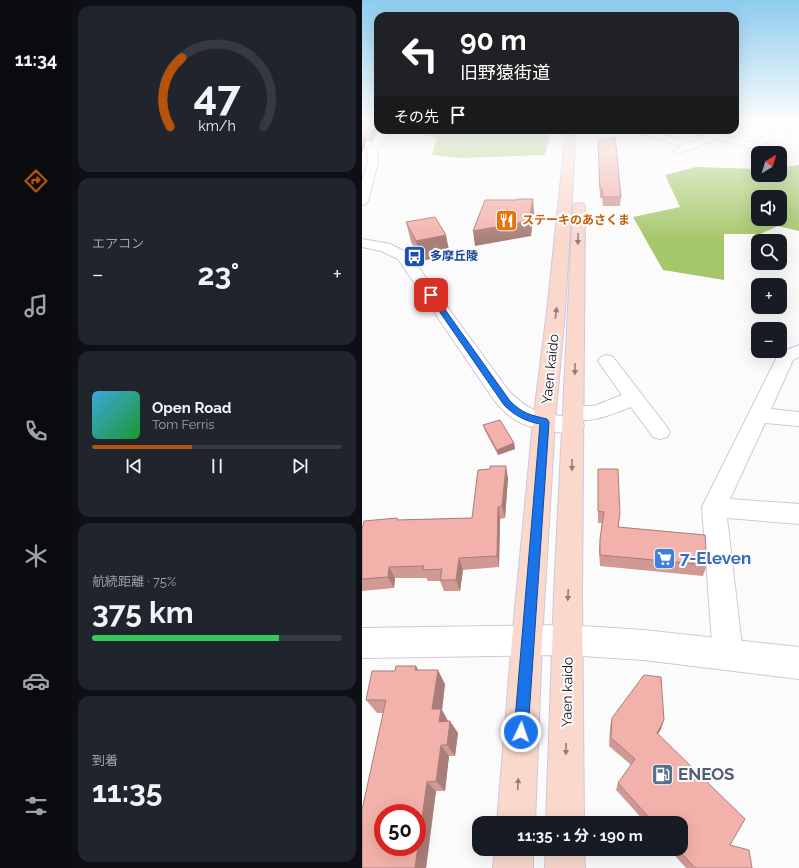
<!DOCTYPE html>
<html lang="ja">
<head>
<meta charset="utf-8">
<style>
  body { margin:0; font-family:Raleway,"Noto Sans JP",sans-serif; background:#20242c; color:#f1f3f6; height:100vh; display:flex; flex-direction:column; font-size:15px; white-space:nowrap }
  * { box-sizing:border-box; margin:0 }
  p { font-size:13px; color:#9ea1a6 }
  .icon { flex:none; width:22px; height:22px; fill:none; stroke:currentColor; stroke-width:2; stroke-linecap:round; stroke-linejoin:round }
  .map { position:relative; flex:1; overflow:hidden }
  .side { display:flex; flex-direction:column; gap:6px; padding:6px; background:#0d0f14; width:290px }
  .side>* { flex:none }
  .top-card { position:absolute; left:12px; top:12px; width:365px; height:122px; border-radius:12px; box-shadow:0 4px 16px #0002; background:#202124; color:#fff; overflow:hidden }
  .needle { width:26px; rotate:38deg }
  .tools { position:absolute; left:389px; top:146px; display:grid; gap:8px }
  .tools a { display:grid; place-items:center; width:36px; height:36px; border-radius:8px; background:#171b24; box-shadow:0 4px 16px #0002; font-size:20px }
  .speed { position:absolute; left:12px; top:804px; display:flex; gap:8px; font-size:20px; font-weight:700; text-align:center }
  .speed>* { display:grid; place-content:center; width:52px; height:52px; border-radius:50%; background:#171b24; box-shadow:0 4px 16px #0002; line-height:1 }
  .speed .limit { border:6px solid #d22; background:#fff; color:#111 }
  .pin { position:absolute; display:grid; place-items:center; width:34px; height:34px; color:#fff; margin:-17px; border-radius:8px; box-shadow:0 2px 6px #0006 }
  .me { position:absolute; width:44px; margin:-22px; rotate:3deg; stroke-linejoin:round; filter:drop-shadow(0 0 3px #0008) }
  .turn { display:flex; align-items:center; gap:14px; height:84px; padding:0 20px; font-size:18px }
  .turn .icon { width:52px; height:52px; stroke-width:2.5 }
  .turn b { display:block; font-size:28px; line-height:34px }
  .then { display:flex; align-items:center; height:38px; padding:0 20px; background:#0003; gap:8px; font-size:15px }
  .big { font-size:30px; font-weight:700; line-height:1.1 }
  .side .tile { flex:1; display:flex; flex-direction:column; justify-content:center; gap:6px; min-width:0; padding:0 14px; border-radius:12px; background:#20242c }
  .side .dial { align-items:center; gap:0 }
  .dial svg { height:104px; overflow:visible; fill:none; stroke:#363941; stroke-width:7; stroke-linecap:round; text-anchor:middle }
  .dial text { fill:#f1f3f6; stroke:none }
  .song { display:flex; align-items:center; gap:12px }
  .cover { width:48px; height:48px; border-radius:6px; background:linear-gradient(135deg,hsl(200 70% 55%),hsl(130 70% 35%)) }
  .played { height:4px; border-radius:2px; background:linear-gradient(90deg,#b45309 40%,#363941 40%) }
  .keys { display:flex; justify-content:space-around; direction:ltr }
  .heat { display:flex; justify-content:space-between; align-items:center; font-size:22px; direction:ltr }
  .charge { height:6px; border-radius:3px; background:linear-gradient(90deg,#34c759 75%,#363941 0) }
  .trip { position:absolute; left:110px; top:816px; width:216px; height:40px; border-radius:12px; background:#171b24; box-shadow:0 4px 16px #0002; font-weight:700; line-height:40px; text-align:center }
  main { display:flex; flex:1; min-height:0 }
  .tab-bar { display:flex; flex-direction:column; width:72px; justify-content:space-around; align-items:center; background:#090b0e; color:#9ea1a6 }
  .tab-bar .icon { width:28px; height:28px }
  .tab-bar .active { color:#b45309 }
  .tab-bar b { font-size:18px; color:#f1f3f6 }
  .map>svg:first-child { display:block }
  .forest { fill:#a5c769; fill-rule:evenodd }
  .lines { fill:none; stroke-linecap:round; stroke-linejoin:round }
  .minor-casing { stroke:#cfc6de; stroke-width:2 }
  .tertiary-casing { stroke:#cfc6de; stroke-width:2 }
  .secondary-casing { stroke:#cfc6de; stroke-width:2 }
  .minor { fill:#fff; fill-rule:evenodd }
  .tertiary { fill:#fff; fill-rule:evenodd }
  .secondary { fill:#fad8cc; fill-rule:evenodd }
  .wall { fill:#d09993 }
  .shaded-wall { fill:#a97d78 }
  .building { fill:#f2b2ab; stroke:#a97d78; fill-rule:evenodd }
  .oneway { fill:#927e7b }
  .route { fill:#1a73e8; stroke:#114b97 }
  .labels { text-anchor:middle; stroke-width:4; stroke-linejoin:round; paint-order:stroke }
  .far-food-label { font-size:12px; font-weight:bold; fill:#c56008; stroke:#fbfbfb; text-anchor:start }
  .far-transit-label { font-size:12px; font-weight:bold; fill:#164399; stroke:#fbfbfb; text-anchor:start }
  .street-label { font-size:14px; fill:#131018; stroke:#fbfbfb }
  .near-shop-label { font-size:17px; font-weight:bold; fill:#366cbe; stroke:#fbfbfb; text-anchor:start }
  .near-service-label { font-size:17px; font-weight:bold; fill:#4e5e75; stroke:#fbfbfb; text-anchor:start }
</style>
</head>
<body>
<main>
<nav class="tab-bar">
<b>11:34</b>
<svg class="icon active" aria-label="directions" viewBox="0 0 24 24"><path d="M12 3l9 9-9 9-9-9zM9 14v-3h6M13 9l2 2-2 2"/></svg>
<svg class="icon" aria-label="music" viewBox="0 0 24 24"><path d="M9 18V5l10-2v13"/><circle cx="6" cy="18" r="3"/><circle cx="16" cy="16" r="3"/></svg>
<svg class="icon" aria-label="phone" viewBox="0 0 24 24"><path d="M5 4h4l2 5-3 2q2 4 5 5l2-3 5 2v4C11 20 4 13 5 4z"/></svg>
<svg class="icon" aria-label="climate" viewBox="0 0 24 24"><path d="M12 3v18M4 7l16 10M4 17L20 7"/></svg>
<svg class="icon" aria-label="car" viewBox="0 0 24 24"><path d="M5 17H2v-5l4-1 3-4h7l3 4 3 1v5h-3M9 17h6M6 11h13"/><circle cx="7" cy="17" r="2"/><circle cx="17" cy="17" r="2"/></svg>
<svg class="icon" aria-label="filters" viewBox="0 0 24 24"><path d="M4 7h16M4 17h16"/><circle cx="9" cy="7" r="2"/><circle cx="15" cy="17" r="2"/></svg>
</nav>
<section class="side">
<div class="tile dial"><svg viewBox="0 0 100 80">
<path d="M14 69A42 42 0 1 1 86 69"/>
<path d="M14 69A42 42 0 0 1 23 16" stroke="#b45309"/>
<text x="50" y="56" font-size="32" font-weight="700">47</text>
<text x="50" y="72" font-size="11">km/h</text>
</svg></div>
<div class="tile"><p>エアコン</p>
<div class="heat"><a>−</a><b class="big">23°</b><a>+</a></div>
</div>
<div class="tile">
<div class="song"><i class="cover"></i><div><b>Open Road</b><p>Tom Ferris</p></div></div>
<div class="played"></div>
<div class="keys"><svg class="icon" aria-label="previous" viewBox="0 0 24 24"><path d="M18 5L8 12l10 7zM5 5v14"/></svg><svg class="icon" aria-label="pause" viewBox="0 0 24 24"><path d="M8 5v14M16 5v14"/></svg><svg class="icon" aria-label="next" viewBox="0 0 24 24"><path d="M6 5l10 7-10 7zM19 5v14"/></svg></div>
</div>
<div class="tile"><p>航続距離 · 75%</p><b class="big">375 km</b><div class="charge"></div></div>
<div class="tile"><p>到着</p><b class="big">11:35</b></div>
</section>
<div class="map">
<svg width="437" height="868" viewBox="0 0 437 868">
  <rect width="100%" height="100%" fill="#fbfbfb"/>
  <path class="forest" d="M66,130H189L183,155L97,158L70,155L75,138L57,133Z
    M437,165V231L416,226L398,234H362V280L301,270L271,217L318,207L303,175L334,167L396,169V175H418V168ZM396,197H418V219H396Z"/>
  <g class="lines">
    <defs>
      <path id="minor" d="M386,120H397L376,130H370H373V125Z
        M428,123L433,126L431,128L395,148L392,149L355,139L316,154L311,151L319,146L273,132L271,130H286L328,143L345,136L329,132L327,130H343L359,133L360,135L391,143Z
        M16,130H26L25,136L15,149L16,162L6,201L4,204L0,205V181L6,162L5,149L15,136Z
        M437,345V357L431,360L409,409L437,412V426L403,423L368,499L437,504V524L365,518L381,655L376,665L366,670L356,665L351,655L340,507L415,357L418,353Z
        M245,355L251,357L305,427L308,432L305,437L298,439L291,437L269,407C247,415 227,425 204,418L201,413L204,408L211,406H232L260,395L236,361L239,357Z"/>
      <path id="tertiary" d="M0,239L28,244L46,253L146,390C175,420 184,410 219,421L222,426L219,431C203,436 170,429 155,421C146,416 139,408 132,400L36,259L19,251L0,247Z
        M205,625L282,630L437,647V679L282,660L205,655L0,658V628Z"/>
      <path id="secondary" d="M204,130H214L203,312L193,422L180,640L173,823H135L150,640L171,422L185,312Z
        M217,203L222,204L223,207L220,593L222,823H184L192,593L211,207L212,204Z
        M133,849H171V868H131Z
        M184,849H222L223,868H183Z"/>
    </defs>
    <use href="#minor" class="minor-casing"/>
    <use href="#tertiary" class="tertiary-casing"/>
    <use href="#secondary" class="secondary-casing"/>
    <use href="#minor" class="minor"/>
    <use href="#tertiary" class="tertiary"/>
    <use href="#secondary" class="secondary"/>
  </g>
  <path class="wall" d="M0,120H16V129H15L14,135L9,142L4,141L2,149Z
    M236,141L259,197L258,206H241L240,198H238Z
    M44,222L88,255L59,261L49,242Z
    M121,425L152,443L153,449L136,455L123,431Z
    M236,469L257,527L345,565L341,576L238,566L237,550L238,539L240,523H236Z
    M146,478L143,518L138,519L137,567L101,570L98,591H82L78,581H66L64,578H33L32,588L0,591V529L35,518L36,520L110,518Z
    M57,670L83,684L80,710L86,721L96,733L93,756H87L83,791H74L64,868H0L21,713H15L4,700L33,671Z
    M250,718L299,729L296,734L368,845L390,868H324L307,849H319V823H284L254,790L256,783L269,765L247,746L248,727Z"/>
  <path class="shaded-wall" d="M13,122H16V129H15L14,135L9,142L7,135Z
    M2,134L4,141L2,149L0,152V143Z
    M171,199L172,213L169,236L113,246L111,231Z
    M84,235L88,255L59,261L54,241Z
    M152,443L153,449L136,455L135,450Z
    M144,466L146,478L143,518L140,506Z
    M136,507L138,519L137,567L135,556Z
    M97,558L101,570L98,591L94,580Z
    M27,567L33,578L32,588L26,577Z
    M54,666L62,680L53,670Z
    M76,670L83,684L80,710L86,721L85,734L70,709Z
    M302,720L299,729L292,741L295,733Z
    M88,721L96,733L93,756L85,745Z
    M79,745L87,756L83,791L74,781Z
    M65,782L74,791L64,868H53Z"/>
  <path class="building" d="M0,120H16V122H13L12,128L7,135L2,134L0,143Z
    M253,137L259,197H241L240,189H238L236,141Z
    M155,199H171L167,221L111,231L123,200H155Z
    M73,217L84,235L54,241L44,222Z
    M138,420L152,443L135,450L121,425Z
    M128,466H144L140,506L136,507L135,556L97,558L94,580H78L80,569L61,570L62,566L27,567L26,577L0,579V529L2,521L35,518V520L110,518L116,470L128,469Z
    M236,469H256L258,514L256,527L343,535L345,565L238,555V539L242,512L236,511Z
    M34,666H54L53,670H76L70,709H79L77,722L88,721L85,745H79L74,781L65,782L53,868H0V810L24,700H4L10,671H33ZM21,813H55V847H21Z
    M282,675L299,677L302,720L295,733L383,819L368,845L387,850L390,868H333L316,849H319V823H292L256,783L273,759L249,738L250,718Z"/>
  <defs><path id="oneway-solid" d="M-6-.8H1V-3.2L6.5 0L1 3.2V.8H-6Z"/></defs>
  <g class="oneway">
    <use href="#oneway-solid" transform="translate(216 239) rotate(91)"/>
    <use href="#oneway-solid" transform="translate(194 313) rotate(-83)"/>
    <use href="#oneway-solid" transform="translate(213 369) rotate(91)"/>
    <use href="#oneway-solid" transform="translate(210 465) rotate(91)"/>
    <use href="#oneway-solid" transform="translate(206 595) rotate(92)"/>
    <use href="#oneway-solid" transform="translate(204 749) rotate(91)"/>
    <use href="#oneway-solid" transform="translate(156 784) rotate(-87)"/>
  </g>
  <linearGradient id="sky" x2="0" y2="1"><stop stop-color="#8cccee"/><stop offset="0.5" stop-color="#fdfdfd"/><stop offset="1" stop-color="#fdfdfd" stop-opacity="0"/></linearGradient>
  <rect width="437" height="241" fill="url(#sky)"/>
  <path class="route" d="M67,294H72L148,401C161,414 169,415 185,419L187,422L166,732L164,737L159,739L154,737L152,732L178,424C163,421 153,416 142,405L66,295Z"/>
  <defs>
    <symbol id="restaurant-square" viewBox="-11 -11 22 22"><rect x="-9" y="-9" width="18" height="18" rx="4" fill="#e8710a" stroke="#fbfbfb"/><path d="M-5-6h1v4h1v-4h1v4h1v-4h1v5L-1.5 .5V6h-2V.5L-5-1ZM5-6V6H3V1.5H1.5Q1.5-4 5-6Z" fill="#fff"/></symbol>
    <symbol id="bus-square" viewBox="-11 -11 22 22"><rect x="-9" y="-9" width="18" height="18" rx="4" fill="#1a4fb4" stroke="#fbfbfb"/><path d="M-5-6H5V4H4V6H2V4H-2V6H-4V4H-5ZM-3.5-4V0h7V-4ZM-3.5 1.2v1.5H-2V1.2ZM2 1.2v1.5H3.5V1.2Z" fill="#fff"/></symbol>
    <symbol id="supermarket-square" viewBox="-11 -11 22 22"><rect x="-9" y="-9" width="18" height="18" rx="4" fill="#3f7fe0" stroke="#fbfbfb"/><path d="M-6-5.5h2.5l.6 2H6L4.5 2H-2.5L-4.4-4H-6ZM-1.5 3.2a1.3 1.3 0 1 0 .1 0ZM3 3.2a1.3 1.3 0 1 0 .1 0Z" fill="#fff"/></symbol>
    <symbol id="fuel-square" viewBox="-11 -11 22 22"><rect x="-9" y="-9" width="18" height="18" rx="4" fill="#5c6f8a" stroke="#fbfbfb"/><path d="M-5.5-6h7V0h2V4h1.3V-2.5L3-4.5l.8-.8L6-3V5H2.5V1h-1V6h-7ZM-4.2-4.7v3.2H.2V-4.7Z" fill="#fff"/></symbol>
  </defs>
  <g fill-rule="evenodd">
    <use href="#restaurant-square" x="132" y="208" width="25" height="25"/>
    <use href="#bus-square" x="40" y="244" width="25" height="25"/>
    <use href="#supermarket-square" x="290" y="546" width="25" height="25"/>
    <use href="#fuel-square" x="288" y="762" width="25" height="25"/>
  </g>
  <g class="labels">
    <g class="far-food-label">
      <text x="160" y="224">ステーキのあさくま</text>
    </g>
    <g class="far-transit-label">
      <text x="68" y="260">多摩丘陵</text>
    </g>
    <g class="street-label">
      <text transform="translate(188 369) rotate(-84)" y="5">Yaen kaido</text>
      <text transform="translate(205 692) rotate(-89)" y="5">Yaen kaido</text>
    </g>
    <g class="near-shop-label">
      <text x="318" y="564">7-Eleven</text>
    </g>
    <g class="near-service-label">
      <text x="316" y="780">ENEOS</text>
    </g>
  </g>
</svg>
<div class="tools">
<a><svg class="needle" viewBox="-14 -14 28 28"><path d="M0-13l5 13h-10z" fill="#e53935"/><path d="M0 13l5-13h-10z" fill="#9ea1a6"/></svg></a>
<a><svg class="icon" aria-label="sound" viewBox="0 0 24 24"><path d="M4 9h4l5-4v14l-5-4H4zM17 9q2 3 0 6"/></svg></a>
<a><svg class="icon" aria-label="search" viewBox="0 0 24 24"><circle cx="10" cy="10" r="6"/><path d="M15 15l6 6"/></svg></a>
<a>+</a>
<a>−</a>
</div>
<div class="speed"><div class="limit">50</div></div>
<div class="pin" style="left:69px;top:295px;background:#d93025"><svg class="icon" aria-label="arrive" viewBox="0 0 24 24"><path d="M6 21V4h12l-3 4 3 4H6"/></svg></div>
<svg class="me" style="left:159px;top:732px" viewBox="-20 -20 40 40"><circle r="17" fill="#1a73e8" stroke="#fff" stroke-width="3"/><path d="M0-11L8 9 0 5-8 9z" fill="#fff"/></svg>
<div class="trip">11:35 · 1 分 · 190 m</div>
<div class="top-card">
<div class="turn"><svg class="icon" aria-label="left" viewBox="0 0 24 24"><path d="M17 20v-9H6M10 6l-5 5 5 5"/></svg><div><b>90 m</b>旧野猿街道</div></div>
<div class="then">その先<svg class="icon" aria-label="arrive" viewBox="0 0 24 24"><path d="M6 21V4h12l-3 4 3 4H6"/></svg></div>
</div>
</div>
</main>
</body>
</html>
